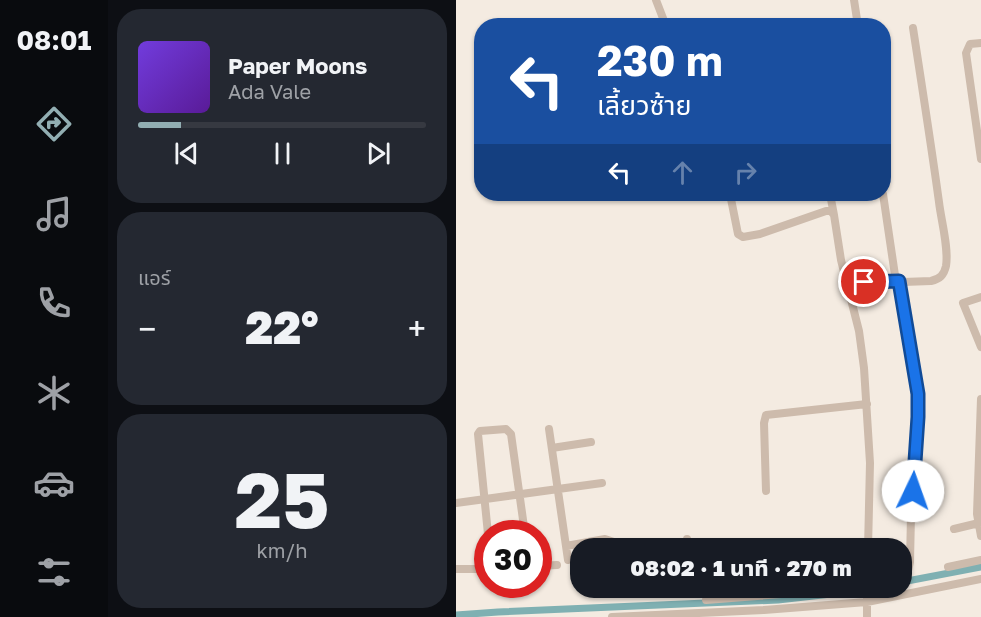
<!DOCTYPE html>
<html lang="th">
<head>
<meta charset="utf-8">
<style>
  body { margin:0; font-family:"Golos Text","Noto Sans Thai",sans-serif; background:#242831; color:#f1f3f6; height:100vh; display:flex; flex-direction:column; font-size:22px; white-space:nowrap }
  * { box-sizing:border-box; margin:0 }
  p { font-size:20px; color:#9ea1a6 }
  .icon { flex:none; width:33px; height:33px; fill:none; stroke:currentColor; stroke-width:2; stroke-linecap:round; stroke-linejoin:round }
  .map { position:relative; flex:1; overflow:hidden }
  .sheet { display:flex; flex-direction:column; gap:9px; padding:9px; background:#0d0f14; width:348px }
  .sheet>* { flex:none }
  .banner { position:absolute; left:18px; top:18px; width:417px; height:183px; border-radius:24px; box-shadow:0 2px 4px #0004; background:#1a4fa0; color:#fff; overflow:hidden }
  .speed { position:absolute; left:18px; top:520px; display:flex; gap:12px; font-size:30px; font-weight:700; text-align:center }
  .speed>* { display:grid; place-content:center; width:78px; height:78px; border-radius:50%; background:#171b24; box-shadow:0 2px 4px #0004; line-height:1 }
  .speed .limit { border:9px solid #d22; background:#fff; color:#111 }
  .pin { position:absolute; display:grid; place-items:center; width:51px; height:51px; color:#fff; margin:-26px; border:3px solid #fff; border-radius:50%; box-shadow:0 2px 6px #0007 }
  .me { position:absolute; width:66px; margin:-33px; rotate:3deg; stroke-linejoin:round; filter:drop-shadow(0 0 4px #0008) }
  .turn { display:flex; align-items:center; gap:21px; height:126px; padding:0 24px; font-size:27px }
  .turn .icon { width:78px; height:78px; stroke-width:2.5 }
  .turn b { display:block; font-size:42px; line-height:51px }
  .lanes { display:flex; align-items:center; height:57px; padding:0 24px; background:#0003; justify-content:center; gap:30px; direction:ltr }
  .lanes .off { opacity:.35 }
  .big { font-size:45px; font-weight:800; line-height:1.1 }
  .sheet .card { flex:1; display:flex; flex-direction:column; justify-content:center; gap:9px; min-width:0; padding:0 21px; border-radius:24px; background:#242831 }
  .sheet .dial { align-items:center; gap:0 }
  .dial b { font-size:78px; line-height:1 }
  .song { display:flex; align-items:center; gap:18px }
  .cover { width:72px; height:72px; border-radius:9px; background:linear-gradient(135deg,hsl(260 70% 55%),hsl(270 70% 35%)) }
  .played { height:6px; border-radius:3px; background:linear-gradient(90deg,#92aeb2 15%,#363941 15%) }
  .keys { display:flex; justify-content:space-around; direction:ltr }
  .heat { display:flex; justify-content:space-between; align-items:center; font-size:33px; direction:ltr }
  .trip { position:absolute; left:114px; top:538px; width:342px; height:60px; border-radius:24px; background:#171b24; box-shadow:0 2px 4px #0004; font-weight:800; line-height:60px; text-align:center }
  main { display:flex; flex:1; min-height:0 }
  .dock { display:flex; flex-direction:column; width:108px; justify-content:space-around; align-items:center; background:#090b0e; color:#9ea1a6 }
  .dock .icon { width:42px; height:42px }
  .dock .current { color:#92aeb2 }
  .dock b { font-size:27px; color:#f1f3f6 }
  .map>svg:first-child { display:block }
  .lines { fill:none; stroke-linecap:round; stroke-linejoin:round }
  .canal { stroke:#7fb0b2; stroke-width:7 }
  .minor { stroke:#cdbbac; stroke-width:8 }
  .route-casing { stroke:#114b97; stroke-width:15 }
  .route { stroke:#1a73e8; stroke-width:10 }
</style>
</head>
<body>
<main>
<nav class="dock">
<b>08:01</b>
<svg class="icon current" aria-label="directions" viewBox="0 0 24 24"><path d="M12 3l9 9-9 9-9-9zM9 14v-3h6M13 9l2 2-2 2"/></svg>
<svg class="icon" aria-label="music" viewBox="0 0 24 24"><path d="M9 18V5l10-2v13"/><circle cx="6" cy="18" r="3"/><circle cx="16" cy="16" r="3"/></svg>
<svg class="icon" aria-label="phone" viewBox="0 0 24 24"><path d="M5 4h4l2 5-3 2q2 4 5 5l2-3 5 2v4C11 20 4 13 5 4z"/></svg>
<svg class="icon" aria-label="climate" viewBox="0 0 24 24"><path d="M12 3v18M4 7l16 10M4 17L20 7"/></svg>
<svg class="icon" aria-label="car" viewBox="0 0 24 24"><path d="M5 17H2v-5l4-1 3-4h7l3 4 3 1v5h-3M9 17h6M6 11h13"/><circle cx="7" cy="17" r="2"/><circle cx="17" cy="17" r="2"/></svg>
<svg class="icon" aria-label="filters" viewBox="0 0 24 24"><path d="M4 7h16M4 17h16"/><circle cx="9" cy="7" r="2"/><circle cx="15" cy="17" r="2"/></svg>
</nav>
<section class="sheet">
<div class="card">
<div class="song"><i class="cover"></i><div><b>Paper Moons</b><p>Ada Vale</p></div></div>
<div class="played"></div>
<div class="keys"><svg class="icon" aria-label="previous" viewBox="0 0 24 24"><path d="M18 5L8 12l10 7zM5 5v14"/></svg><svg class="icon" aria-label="pause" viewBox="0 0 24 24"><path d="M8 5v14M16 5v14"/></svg><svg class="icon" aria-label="next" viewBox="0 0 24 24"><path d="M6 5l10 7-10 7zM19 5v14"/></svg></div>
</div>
<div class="card"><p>แอร์</p>
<div class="heat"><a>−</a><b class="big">22°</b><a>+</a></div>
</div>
<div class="card dial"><b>25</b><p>km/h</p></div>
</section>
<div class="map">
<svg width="525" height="617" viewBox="0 0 525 617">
  <rect width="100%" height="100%" fill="#f4ebe1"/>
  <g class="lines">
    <path class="canal" d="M446,582L525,567
      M0,615L42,612L322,600L375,594"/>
    <path class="minor" d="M200,0L210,26
      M398,0L402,26
      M525,43L514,44L510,53L525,159
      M274,194L282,234L287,237L304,234L370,211H375L378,215L385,260L403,331L408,368L414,463L412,549
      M374,194L378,215
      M427,194L440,282
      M443,281L462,394V417L455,515L454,562L452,571L446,576
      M391,284L475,281C484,279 488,275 490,266C493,248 485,220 483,202C475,144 466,86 457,28
      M525,297L507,303L525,347
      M525,399L521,514L525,536
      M93,429L112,560
      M96,448L135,442
      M310,491L308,423L310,415L411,404
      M0,503L146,483
      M498,529L523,523
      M32,534L22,434L24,431L50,429L55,434L69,534
      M110,546L149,539L167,545L185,546
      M231,549V539
      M82,566L101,565
      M492,567L525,560
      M0,569H32
      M250,600L402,588
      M156,617L308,610L411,602L525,579
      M411,617V588"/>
  </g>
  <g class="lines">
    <defs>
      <path id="route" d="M408,282L443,281L462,394V417L457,491"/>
    </defs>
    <use href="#route" class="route-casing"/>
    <use href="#route" class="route"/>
  </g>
</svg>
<div class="speed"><div class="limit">30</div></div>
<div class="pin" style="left:408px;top:282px;background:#d93025"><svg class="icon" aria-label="arrive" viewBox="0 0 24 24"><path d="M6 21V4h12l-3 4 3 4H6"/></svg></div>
<svg class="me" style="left:457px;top:491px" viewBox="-20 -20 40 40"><circle r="19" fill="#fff"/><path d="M0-13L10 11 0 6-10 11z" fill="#1a73e8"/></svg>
<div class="trip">08:02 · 1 นาที · 270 m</div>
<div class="banner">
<div class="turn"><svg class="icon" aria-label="left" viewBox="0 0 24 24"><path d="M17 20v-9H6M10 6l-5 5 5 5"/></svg><div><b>230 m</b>เลี้ยวซ้าย</div></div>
<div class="lanes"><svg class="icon" aria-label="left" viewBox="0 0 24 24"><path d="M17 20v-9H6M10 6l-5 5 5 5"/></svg><svg class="icon off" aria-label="ahead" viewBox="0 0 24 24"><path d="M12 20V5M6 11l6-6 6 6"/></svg><svg class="icon off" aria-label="right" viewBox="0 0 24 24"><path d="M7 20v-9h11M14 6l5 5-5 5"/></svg></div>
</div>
</div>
</main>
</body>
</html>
